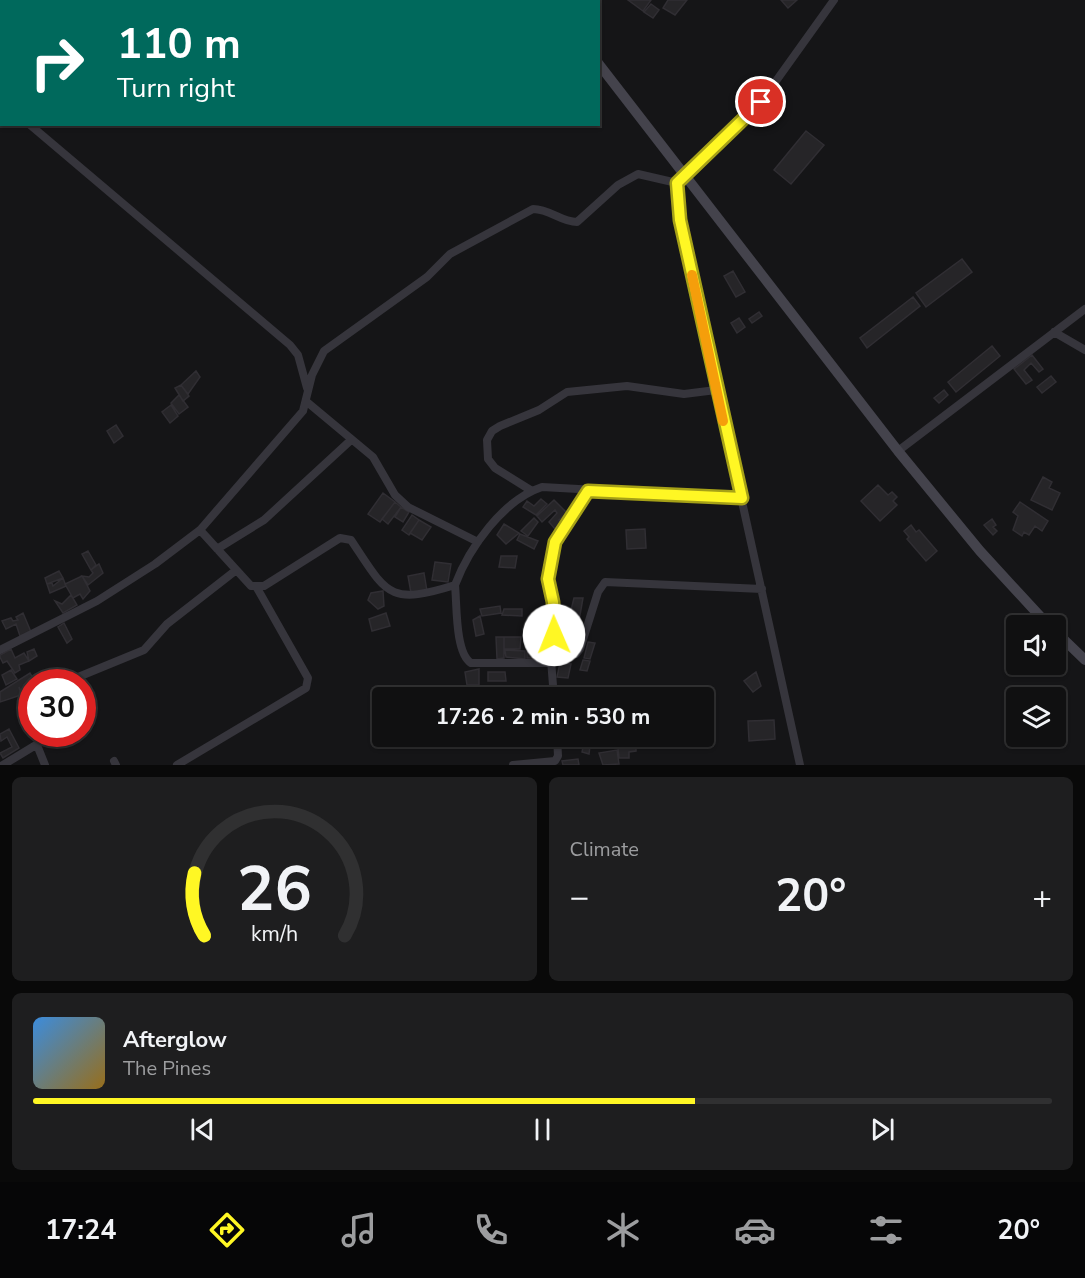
<!DOCTYPE html>
<html lang="en">
<head>
<meta charset="utf-8">
<style>
  body { margin:0; font-family:"Nunito Sans",sans-serif; background:#1e1e1f; color:#f1f3f6; height:100vh; display:flex; flex-direction:column; font-size:22px; white-space:nowrap }
  * { box-sizing:border-box; margin:0 }
  p { font-size:20px; color:#9c9d9f }
  .icon { flex:none; width:33px; height:33px; fill:none; stroke:currentColor; stroke-width:2; stroke-linecap:round; stroke-linejoin:round }
  .map { position:relative; height:765px; overflow:hidden }
  .sheet { display:flex; flex-direction:column; gap:12px; padding:12px; background:#090909; flex:1 }
  .sheet>* { flex:none }
  .banner { position:absolute; left:0px; top:0px; width:600px; height:126px; box-shadow:0 2px 4px #0004,0 0 0 2px #303031; background:#00695c; color:#fff; overflow:hidden }
  .buttons { position:absolute; left:1006px; top:615px; display:grid; gap:12px }
  .buttons a { display:grid; place-items:center; width:60px; height:60px; border-radius:6px; background:#101011; box-shadow:0 2px 4px #0004,0 0 0 2px #303031; font-size:30px }
  .speed { position:absolute; left:18px; top:669px; display:flex; gap:12px; font-size:30px; font-weight:700; text-align:center }
  .speed>* { display:grid; place-content:center; width:78px; height:78px; border-radius:50%; background:#101011; box-shadow:0 2px 4px #0004,0 0 0 2px #303031; line-height:1 }
  .speed .limit { border:9px solid #d22; background:#fff; color:#111 }
  .pin { position:absolute; display:grid; place-items:center; width:51px; height:51px; color:#fff; margin:-26px; border:3px solid #fff; border-radius:50%; box-shadow:0 2px 6px #0007 }
  .me { position:absolute; width:66px; margin:-33px; rotate:359deg; stroke-linejoin:round; filter:drop-shadow(0 0 4px #0008) }
  .turn { display:flex; align-items:center; gap:21px; height:126px; padding:0 18px; font-size:27px }
  .turn .icon { width:78px; height:78px; stroke-width:2.5 }
  .turn b { display:block; font-size:42px; line-height:51px }
  .big { font-size:45px; font-weight:700; line-height:1.1 }
  .sheet .tile { flex:1; display:flex; flex-direction:column; justify-content:center; gap:9px; min-width:0; padding:0 21px; border-radius:9px; background:#1e1e1f }
  .sheet .dial { align-items:center; gap:0 }
  .dial svg { height:156px; overflow:visible; fill:none; stroke:#303031; stroke-width:7; stroke-linecap:round; text-anchor:middle }
  .dial text { fill:#f1f3f6; stroke:none }
  .song { display:flex; align-items:center; gap:18px }
  .cover { width:72px; height:72px; border-radius:9px; background:linear-gradient(135deg,hsl(210 70% 55%),hsl(40 70% 35%)) }
  .played { height:6px; border-radius:3px; background:linear-gradient(90deg,#fff724 65%,#303031 65%) }
  .keys { display:flex; justify-content:space-around; direction:ltr }
  .heat { display:flex; justify-content:space-between; align-items:center; font-size:33px; direction:ltr }
  .sheet .tiles { flex:1; display:grid; gap:12px; grid-template-columns:1fr 1fr }
  .tile:last-child { grid-column:span 2 }
  .trip { position:absolute; left:372px; top:687px; width:342px; height:60px; border-radius:6px; background:#101011; box-shadow:0 2px 4px #0004,0 0 0 2px #303031; font-weight:700; line-height:60px; text-align:center }
  .dock { display:flex; height:96px; justify-content:space-around; align-items:center; background:#060607; color:#9c9d9f }
  .dock .icon { width:42px; height:42px }
  .dock .selected { color:#fff724 }
  .dock b { font-size:27px; color:#f1f3f6 }
  .map>svg:first-child { display:block }
  .building { fill:#262528; stroke:#302e33; stroke-width:1.5 }
  .lines { fill:none; stroke-linecap:round; stroke-linejoin:round }
  .street { stroke:#36353c; stroke-width:8 }
  .secondary { stroke:#44434c; stroke-width:10 }
  .route-casing { stroke:#a6a117; stroke-width:15 }
  .route { stroke:#fff724; stroke-width:10 }
  .slow { stroke:#f59e0b; stroke-width:10 }
</style>
</head>
<body>
<div class="map">
<svg width="1085" height="765" viewBox="0 0 1085 765">
  <rect width="100%" height="100%" fill="#151517"/>
  <path class="building" d="M628,0H651L643,11Z
    M668,0H687L675,15L663,8Z
    M781,0H797L788,8Z
    M651,4L659,10L653,18L644,12Z
    M806,131L824,145L791,184L774,170Z
    M962,259L972,272L926,307L916,293Z
    M733,271L745,292L736,297L724,276Z
    M913,297L920,306L867,348L860,338Z
    M759,312L762,316L752,323L749,319Z
    M739,318L745,327L737,333L731,323Z
    M992,346L1000,356L956,392L948,382Z
    M1032,355L1043,369L1039,372L1031,363L1024,370L1032,380L1026,384L1014,369Z
    M196,371L200,377L188,394L181,385Z
    M1051,376L1056,382L1042,393L1037,387Z
    M181,385L189,396L183,401L175,388Z
    M944,390L948,395L939,403L934,398Z
    M179,395L188,407L179,414L171,403Z
    M171,405L178,416L170,423L162,412Z
    M116,425L123,436L114,443L107,431Z
    M1043,477L1052,482L1049,488L1060,493L1052,510L1031,500Z
    M878,485L888,495L892,492L897,497L893,501L897,505L880,521L861,501Z
    M383,493L395,502L380,522L368,514Z
    M541,499L547,504L536,515L523,507L527,501L534,506Z
    M554,500L567,513L559,520L561,523L555,529L549,522L557,513L555,510L542,522L537,516Z
    M395,502L401,507L388,524L382,519Z
    M1020,502L1048,521L1042,531L1035,526L1029,535L1024,532L1022,536L1013,530L1018,516L1013,512Z
    M401,507L409,512L403,522L395,517Z
    M412,515L419,520L409,535L402,530Z
    M534,518L538,522L528,536L521,531Z
    M992,519L996,525L993,527L997,531L993,535L984,525Z
    M419,520L431,527L422,540L410,533Z
    M504,524L519,533L506,544L497,535Z
    M911,525L916,532L919,530L937,551L926,561L907,539L909,537L904,531Z
    M645,529L646,548L627,549L626,530Z
    M520,534L538,541L534,549L517,540Z
    M88,551L96,565L91,570L82,554Z
    M501,556H517L515,568L499,567Z
    M435,562L451,564L448,582L432,580Z
    M99,564L103,573L88,585L82,576L89,577L93,573L91,570Z
    M59,571L63,578L47,584L45,578Z
    M424,573L427,591L411,593L408,576Z
    M82,576L90,591L83,599L80,594L73,598L65,584Z
    M63,578L66,586L50,593L47,584L52,583L53,586Z
    M383,591L384,606L378,609L368,600L371,593Z
    M71,595L77,605L63,613L55,601L62,604Z
    M574,598H583L579,621H573L574,613L571,610Z
    M500,606L501,613L482,616L480,609Z
    M504,609H522V616L502,615Z
    M23,613L31,632L20,636L16,624L6,629L2,621L11,618L13,621L18,620L16,617Z
    M386,613L390,626L372,631L369,619Z
    M480,616L484,634L476,636L473,620Z
    M530,616H543L544,623H530Z
    M64,623L72,639L67,643L58,627Z
    M535,627L548,629L546,638L534,636Z
    M558,629L571,630V635L575,636L574,642L559,640Z
    M496,637H504V658L497,659Z
    M504,637H521L520,649H504Z
    M557,642L573,643L572,651L558,650Z
    M588,642L595,643L590,659L584,658Z
    M11,649L15,658L24,653L29,661L19,665L20,670L15,673L7,661L3,663L0,657V655Z
    M34,649L37,656L29,661L27,652Z
    M505,650L525,651V659L506,657Z
    M548,650V658H527V652Z
    M583,660L590,661L587,671L580,670Z
    M560,663L571,664L568,678L557,677Z
    M479,669V685H467L465,672Z
    M11,670L17,679L6,685L2,675Z
    M488,672H505L506,681H488Z
    M756,672L761,686L753,692L744,681Z
    M30,673L35,682H32V689L28,682L24,685L28,694L24,696L19,687L21,695L0,702V692Z
    M774,720L775,739L749,741L748,721Z
    M9,729L19,748L3,758L0,753L12,747L7,737L1,741L0,734Z
    M566,736H573L572,746H566Z
    M585,738H591L589,754L582,752Z
    M617,738L636,739V751L629,752V758H619Z
    M617,750L619,764L603,765L599,753Z
    M578,759L579,765H563L562,761Z"/>
  <g class="lines">
    <path class="street" d="M0,101L2,102
      M29,124L290,345L298,355L307,388
      M677,183L680,220L800,765
      M1054,332L1085,350
      M307,402L373,457L395,495L408,507L478,542
      M898,451L1085,309
      M532,491L495,468L488,459L487,440L492,431L500,426L539,410L567,392L627,386L684,394L716,390
      M200,530L251,586H264L340,538L351,540C387,594 388,606 455,585C469,548 503,500 542,487L742,498
      M217,549L264,520L351,440
      M455,585C457,604 455,653 471,663H547C557,656 556,613 553,601C551,595 548,589 548,583C548,545 568,520 588,491
      M0,650L97,601L155,564L200,530L303,411L312,375L324,351L427,277L450,254L533,209C550,209 561,222 577,222L618,185L638,174L677,183L761,102L834,0
      M553,656L576,654L580,649L598,592L605,582L762,589
      M551,660L554,698
      M66,682L144,650L167,624L235,571
      M37,745L45,765
      M114,761L116,765
      M3,765L54,734
      M177,765L306,688L308,678L257,588
      M513,765L555,761L558,756L557,736"/>
    <path class="secondary" d="M544,0L546,2
      M598,63L898,451L980,551L1049,626
      M1056,632L1085,660"/>
  </g>
  <g class="lines">
    <defs>
      <path id="route" d="M554,635L553,602L548,579L555,542L588,491L742,498L680,220L677,183L761,102"/>
    </defs>
    <use href="#route" class="route-casing"/>
    <use href="#route" class="route"/>
    <path class="slow" d="M692,275L723,421"/>
  </g>
</svg>
<div class="buttons">
<a><svg class="icon" aria-label="sound" viewBox="0 0 24 24"><path d="M4 9h4l5-4v14l-5-4H4zM17 9q2 3 0 6"/></svg></a>
<a><svg class="icon" aria-label="layers" viewBox="0 0 24 24"><path d="M12 4l9 5-9 5-9-5zM3 14l9 5 9-5"/></svg></a>
</div>
<div class="speed"><div class="limit">30</div></div>
<div class="pin" style="left:761px;top:102px;background:#d93025"><svg class="icon" aria-label="arrive" viewBox="0 0 24 24"><path d="M6 21V4h12l-3 4 3 4H6"/></svg></div>
<svg class="me" style="left:554px;top:635px" viewBox="-20 -20 40 40"><circle r="19" fill="#fff"/><path d="M0-13L10 11 0 6-10 11z" fill="#fff724"/></svg>
<div class="trip">17:26 · 2 min · 530 m</div>
<div class="banner">
<div class="turn"><svg class="icon" aria-label="right" viewBox="0 0 24 24"><path d="M7 20v-9h11M14 6l5 5-5 5"/></svg><div><b>110 m</b>Turn right</div></div>
</div>
</div>
<section class="sheet">
<div class="tiles">
<div class="tile dial"><svg viewBox="0 0 100 80">
<path d="M14 69A42 42 0 1 1 86 69"/>
<path d="M14 69A42 42 0 0 1 9 37" stroke="#fff724"/>
<text x="50" y="56" font-size="32" font-weight="700">26</text>
<text x="50" y="72" font-size="11">km/h</text>
</svg></div>
<div class="tile"><p>Climate</p>
<div class="heat"><a>−</a><b class="big">20°</b><a>+</a></div>
</div>
<div class="tile">
<div class="song"><i class="cover"></i><div><b>Afterglow</b><p>The Pines</p></div></div>
<div class="played"></div>
<div class="keys"><svg class="icon" aria-label="previous" viewBox="0 0 24 24"><path d="M18 5L8 12l10 7zM5 5v14"/></svg><svg class="icon" aria-label="pause" viewBox="0 0 24 24"><path d="M8 5v14M16 5v14"/></svg><svg class="icon" aria-label="next" viewBox="0 0 24 24"><path d="M6 5l10 7-10 7zM19 5v14"/></svg></div>
</div>
</div>
</section>
<nav class="dock">
<b>17:24</b>
<svg class="icon selected" aria-label="directions" viewBox="0 0 24 24"><path d="M12 3l9 9-9 9-9-9zM9 14v-3h6M13 9l2 2-2 2"/></svg>
<svg class="icon" aria-label="music" viewBox="0 0 24 24"><path d="M9 18V5l10-2v13"/><circle cx="6" cy="18" r="3"/><circle cx="16" cy="16" r="3"/></svg>
<svg class="icon" aria-label="phone" viewBox="0 0 24 24"><path d="M5 4h4l2 5-3 2q2 4 5 5l2-3 5 2v4C11 20 4 13 5 4z"/></svg>
<svg class="icon" aria-label="climate" viewBox="0 0 24 24"><path d="M12 3v18M4 7l16 10M4 17L20 7"/></svg>
<svg class="icon" aria-label="car" viewBox="0 0 24 24"><path d="M5 17H2v-5l4-1 3-4h7l3 4 3 1v5h-3M9 17h6M6 11h13"/><circle cx="7" cy="17" r="2"/><circle cx="17" cy="17" r="2"/></svg>
<svg class="icon" aria-label="filters" viewBox="0 0 24 24"><path d="M4 7h16M4 17h16"/><circle cx="9" cy="7" r="2"/><circle cx="15" cy="17" r="2"/></svg>
<b>20°</b>
</nav>
</body>
</html>
